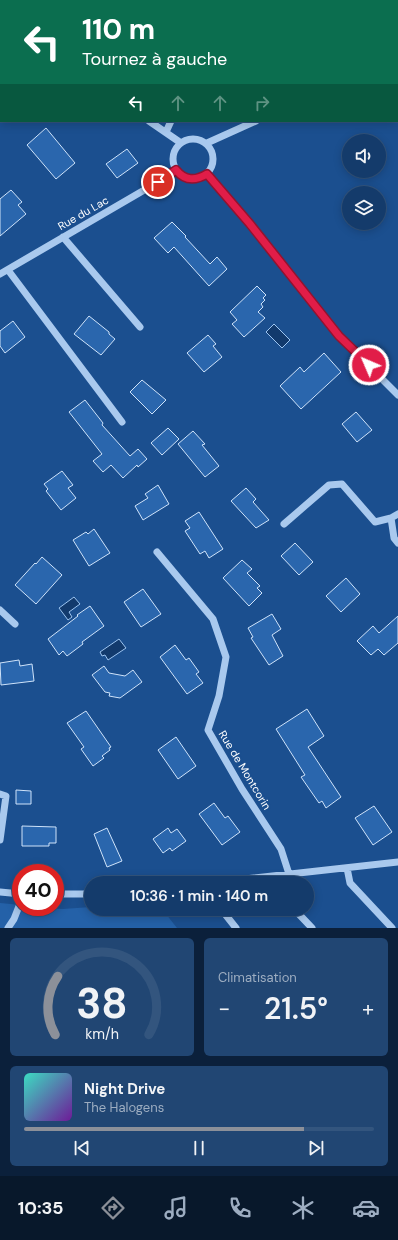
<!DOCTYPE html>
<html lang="fr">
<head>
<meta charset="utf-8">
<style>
  body { margin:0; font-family:"DM Sans",sans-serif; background:#214673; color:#f1f3f6; height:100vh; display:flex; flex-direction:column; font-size:15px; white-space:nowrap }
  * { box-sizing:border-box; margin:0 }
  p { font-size:13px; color:#9dadc1 }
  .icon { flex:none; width:22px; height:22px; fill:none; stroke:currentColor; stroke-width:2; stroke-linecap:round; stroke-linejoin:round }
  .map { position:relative; height:928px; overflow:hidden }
  .details { display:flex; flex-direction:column; gap:10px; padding:10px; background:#0b203b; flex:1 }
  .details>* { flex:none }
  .hud { position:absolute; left:0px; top:0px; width:398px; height:122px; box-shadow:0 2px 10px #0003,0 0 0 1px #33557e; background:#0b6e4f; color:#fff; overflow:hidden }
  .tools { position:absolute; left:342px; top:134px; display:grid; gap:8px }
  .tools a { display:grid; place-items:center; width:44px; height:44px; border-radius:50%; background:#143b6b; box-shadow:0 2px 10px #0003,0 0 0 1px #33557e; font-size:20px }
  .speed { position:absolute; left:12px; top:864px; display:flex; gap:8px; font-size:20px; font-weight:700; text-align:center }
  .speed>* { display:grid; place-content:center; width:52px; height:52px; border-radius:50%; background:#143b6b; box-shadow:0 2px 10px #0003,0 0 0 1px #33557e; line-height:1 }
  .speed .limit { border:6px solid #d22; background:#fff; color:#111 }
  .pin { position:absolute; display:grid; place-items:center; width:34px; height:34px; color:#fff; margin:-17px; border:2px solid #fff; border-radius:50%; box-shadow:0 1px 4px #0007 }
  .me { position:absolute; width:44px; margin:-22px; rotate:315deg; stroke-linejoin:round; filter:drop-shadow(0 0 3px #0008) }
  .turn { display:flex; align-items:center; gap:14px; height:84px; padding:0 16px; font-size:18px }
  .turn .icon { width:52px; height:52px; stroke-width:2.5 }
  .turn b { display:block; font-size:28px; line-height:34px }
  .lanes { display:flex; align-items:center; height:38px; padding:0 16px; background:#0003; justify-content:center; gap:20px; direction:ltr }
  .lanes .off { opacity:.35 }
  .big { font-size:30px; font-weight:600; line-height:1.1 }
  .details .tile { flex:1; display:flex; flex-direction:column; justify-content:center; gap:6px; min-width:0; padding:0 14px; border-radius:6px; background:#214673 }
  .details .dial { align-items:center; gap:0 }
  .dial svg { height:104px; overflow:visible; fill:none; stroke:#33557e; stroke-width:7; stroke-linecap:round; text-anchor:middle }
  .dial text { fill:#f1f3f6; stroke:none }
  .song { display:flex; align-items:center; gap:12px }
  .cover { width:48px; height:48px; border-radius:6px; background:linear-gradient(135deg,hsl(170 70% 55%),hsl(280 70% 35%)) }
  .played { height:4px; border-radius:2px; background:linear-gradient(90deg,#8c9099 80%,#33557e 80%) }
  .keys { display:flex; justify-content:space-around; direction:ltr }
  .heat { display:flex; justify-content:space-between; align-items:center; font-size:22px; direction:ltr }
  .details .tiles { flex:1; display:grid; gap:10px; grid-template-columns:1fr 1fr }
  .tile:last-child { grid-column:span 2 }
  .trip { position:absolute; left:84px; top:876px; width:230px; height:40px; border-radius:20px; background:#143b6b; box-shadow:0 2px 10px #0003,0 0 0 1px #33557e; font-weight:600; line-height:40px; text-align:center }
  .menu { display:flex; height:64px; justify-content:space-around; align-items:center; background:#08182b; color:#9dadc1 }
  .menu .icon { width:28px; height:28px }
  .menu .selected { color:#8c9099 }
  .menu b { font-size:18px; color:#f1f3f6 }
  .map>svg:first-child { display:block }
  .green { fill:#2461a8 }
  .water { fill:#123a6d; stroke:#9cc4f0 }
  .building { fill:#2a66ad; stroke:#cfe3fa }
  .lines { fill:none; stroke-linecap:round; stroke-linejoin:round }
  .minor { stroke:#a9c9ee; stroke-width:7 }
  .route-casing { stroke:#92132f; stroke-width:10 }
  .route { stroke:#e11d48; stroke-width:7 }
  .labels { text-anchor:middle; stroke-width:4; stroke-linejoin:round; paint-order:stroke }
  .street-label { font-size:11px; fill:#fff; stroke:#1b4f8f }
</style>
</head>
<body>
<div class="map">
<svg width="398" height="928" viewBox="0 0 398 928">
  <rect width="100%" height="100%" fill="#1b4f8f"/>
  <path class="green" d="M0,903L21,905V907L63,909L91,907V909H162L177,928H0Z"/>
  <path class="water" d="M274,324L290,340L282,348L266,332Z
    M74,597L80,604L69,612L72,617L68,620L59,608Z
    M119,639L126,648L108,660L105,655L102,656L100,652Z"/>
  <path class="building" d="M46,128L75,163L56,179L27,145Z
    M127,149L138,163L117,178L106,164Z
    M11,190L22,202L18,205L26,214L0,236V199Z
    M172,222L186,236L185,237L210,264L217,257L227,269L209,286L174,247L168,253L154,238Z
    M257,286L266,295L263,298L265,300L261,304L263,307L258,312L265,318L244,337L232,324L237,320L230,312Z
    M89,316L109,332V334L115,339L101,355L74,334Z
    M13,321L25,337L5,353L0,346V331Z
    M208,335L216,344L213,346L222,357L204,372L187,353Z
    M324,353L341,372L301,409L280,386L300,367L304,372Z
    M142,380L166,400L152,414L130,392Z
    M85,400L103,423L102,425L130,456L138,449L147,459L138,467L137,465L123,478L111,465L103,472L93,461L102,454L69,412Z
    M356,412L372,430L357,442L342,424Z
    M168,428L179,439L162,455L151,443Z
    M193,431L205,444L202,445L219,466L205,477L178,444Z
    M62,471L73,485L68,488L76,498L61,510L46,491L48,489L44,484Z
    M158,485L169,504L143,520L135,506L148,498L145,494Z
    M246,488L256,499L253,502L269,520L256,528L231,501Z
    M199,512L223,549L209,558L205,551L200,554L185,531L190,528L185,521Z
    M94,529L110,553L89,566L73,540L86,532L88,534Z
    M295,543L313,562L299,575L281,556Z
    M42,557L62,575L36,604L15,585L35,563L36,564Z
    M242,560L252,569L247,573L260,586L257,588L262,593L249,606L223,578Z
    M346,578L360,594L341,612L326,596Z
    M143,589L161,614L141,627L124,602Z
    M90,606L104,626L82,642L83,644L67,656L63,651L59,655L48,639L78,616L77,615Z
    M272,614L281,629L272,635L283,656L269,665L251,638L253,637L248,628Z
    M398,616V643L384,655L378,649L371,655L357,641L373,626L379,633Z
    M175,645L186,660L189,658L199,672L196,674L203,683L187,694L160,657Z
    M19,660L20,666L32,664L34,681L1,685L0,663Z
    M104,666L109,673L125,676L133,670L142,682L120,698L109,696L110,693L105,692L92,675Z
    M307,709L324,736L308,747L341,797L326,808L322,801L319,803L301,777L305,775L276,729Z
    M86,711L111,747L109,748L110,750L102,756L104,758L93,766L81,749L84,747L67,723Z
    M176,737L196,766L178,779L158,750Z
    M16,790L31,791V804H16Z
    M214,803L225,818L228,816L240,832L222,845L199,814Z
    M374,806L392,832L373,845L355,818Z
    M22,826L56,827V843H49V846H22Z
    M107,828L122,861L107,867L94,834Z
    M168,828L171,833L177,829L186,841L172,851L170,848L163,853L153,839Z"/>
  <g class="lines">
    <path class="minor" d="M145,0V1
      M0,45H1
      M397,46L398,45
      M149,121L181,143
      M166,132L171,121
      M173 159a20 20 0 1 1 40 0a20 20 0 1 1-40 0Z
      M207,143L256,121
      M207,174L251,224L339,336L398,395
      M63,237L140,327
      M8,270L122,422
      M0,274L158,182L176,170
      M391,518L394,538L398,543
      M284,524L329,485L342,484L375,522L391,518L398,514
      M157,552L213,619L226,657L219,696L208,730L242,789L281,849L289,874
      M0,610L15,624
      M0,794L6,796L0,840
      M347,868L350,883L392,928
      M208,883L398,862
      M0,892L21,894
      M55,894H91
      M221,909L236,928
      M294,909L312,928
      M8,928L14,919L21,901"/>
  </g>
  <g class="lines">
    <defs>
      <path id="route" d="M158,182L176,170C185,181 195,181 207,174L250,224L339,336L369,365"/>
    </defs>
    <use href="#route" class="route-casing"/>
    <use href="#route" class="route"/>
  </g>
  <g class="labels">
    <g class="street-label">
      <text transform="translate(83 213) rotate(-30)" y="4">Rue du Lac</text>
      <text transform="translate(245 770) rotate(59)" y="4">Rue de Montcorin</text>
    </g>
  </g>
</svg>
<div class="tools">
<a><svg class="icon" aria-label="sound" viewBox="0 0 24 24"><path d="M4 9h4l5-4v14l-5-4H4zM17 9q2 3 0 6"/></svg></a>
<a><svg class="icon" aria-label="layers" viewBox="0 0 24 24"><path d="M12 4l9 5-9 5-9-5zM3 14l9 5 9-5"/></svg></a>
</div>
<div class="speed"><div class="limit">40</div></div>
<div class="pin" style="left:158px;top:182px;background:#d93025"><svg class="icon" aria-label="arrive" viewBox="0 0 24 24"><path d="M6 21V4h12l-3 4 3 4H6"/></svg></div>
<svg class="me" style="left:369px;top:365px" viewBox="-20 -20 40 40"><circle r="17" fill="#e11d48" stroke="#fff" stroke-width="3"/><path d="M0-11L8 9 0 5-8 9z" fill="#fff"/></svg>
<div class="trip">10:36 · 1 min · 140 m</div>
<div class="hud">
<div class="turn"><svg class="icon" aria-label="left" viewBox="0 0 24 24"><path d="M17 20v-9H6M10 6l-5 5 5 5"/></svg><div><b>110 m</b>Tournez à gauche</div></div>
<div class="lanes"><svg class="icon" aria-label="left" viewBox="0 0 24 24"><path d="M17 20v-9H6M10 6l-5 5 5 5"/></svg><svg class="icon off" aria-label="ahead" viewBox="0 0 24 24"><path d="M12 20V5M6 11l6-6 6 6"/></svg><svg class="icon off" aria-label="ahead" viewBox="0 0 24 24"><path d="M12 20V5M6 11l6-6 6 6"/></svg><svg class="icon off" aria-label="right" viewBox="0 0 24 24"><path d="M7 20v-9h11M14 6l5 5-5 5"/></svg></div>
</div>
</div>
<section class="details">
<div class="tiles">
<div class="tile dial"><svg viewBox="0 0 100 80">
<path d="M14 69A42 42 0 1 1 86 69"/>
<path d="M14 69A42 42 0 0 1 16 24" stroke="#8c9099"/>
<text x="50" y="56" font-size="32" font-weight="700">38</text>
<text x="50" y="72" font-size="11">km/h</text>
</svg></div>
<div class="tile"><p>Climatisation</p>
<div class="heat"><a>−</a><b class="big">21.5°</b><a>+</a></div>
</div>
<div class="tile">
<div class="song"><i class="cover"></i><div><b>Night Drive</b><p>The Halogens</p></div></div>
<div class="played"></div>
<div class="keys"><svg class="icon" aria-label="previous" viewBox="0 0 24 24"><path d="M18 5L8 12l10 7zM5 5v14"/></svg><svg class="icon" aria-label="pause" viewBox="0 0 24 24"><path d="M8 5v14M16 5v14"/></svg><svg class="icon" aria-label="next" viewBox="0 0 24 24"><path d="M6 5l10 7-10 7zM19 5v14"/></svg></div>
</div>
</div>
</section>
<nav class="menu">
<b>10:35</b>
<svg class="icon selected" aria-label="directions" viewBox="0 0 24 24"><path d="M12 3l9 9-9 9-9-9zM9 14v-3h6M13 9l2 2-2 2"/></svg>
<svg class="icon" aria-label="music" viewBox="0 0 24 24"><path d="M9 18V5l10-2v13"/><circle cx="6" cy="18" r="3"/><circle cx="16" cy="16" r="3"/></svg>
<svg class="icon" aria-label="phone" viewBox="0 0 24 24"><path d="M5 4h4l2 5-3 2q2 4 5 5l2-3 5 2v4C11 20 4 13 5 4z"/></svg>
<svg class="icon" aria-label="climate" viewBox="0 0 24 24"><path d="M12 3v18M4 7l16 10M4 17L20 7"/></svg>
<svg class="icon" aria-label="car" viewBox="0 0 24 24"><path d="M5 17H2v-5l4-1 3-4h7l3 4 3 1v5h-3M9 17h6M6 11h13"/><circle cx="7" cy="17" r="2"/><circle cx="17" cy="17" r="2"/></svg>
</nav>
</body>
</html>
